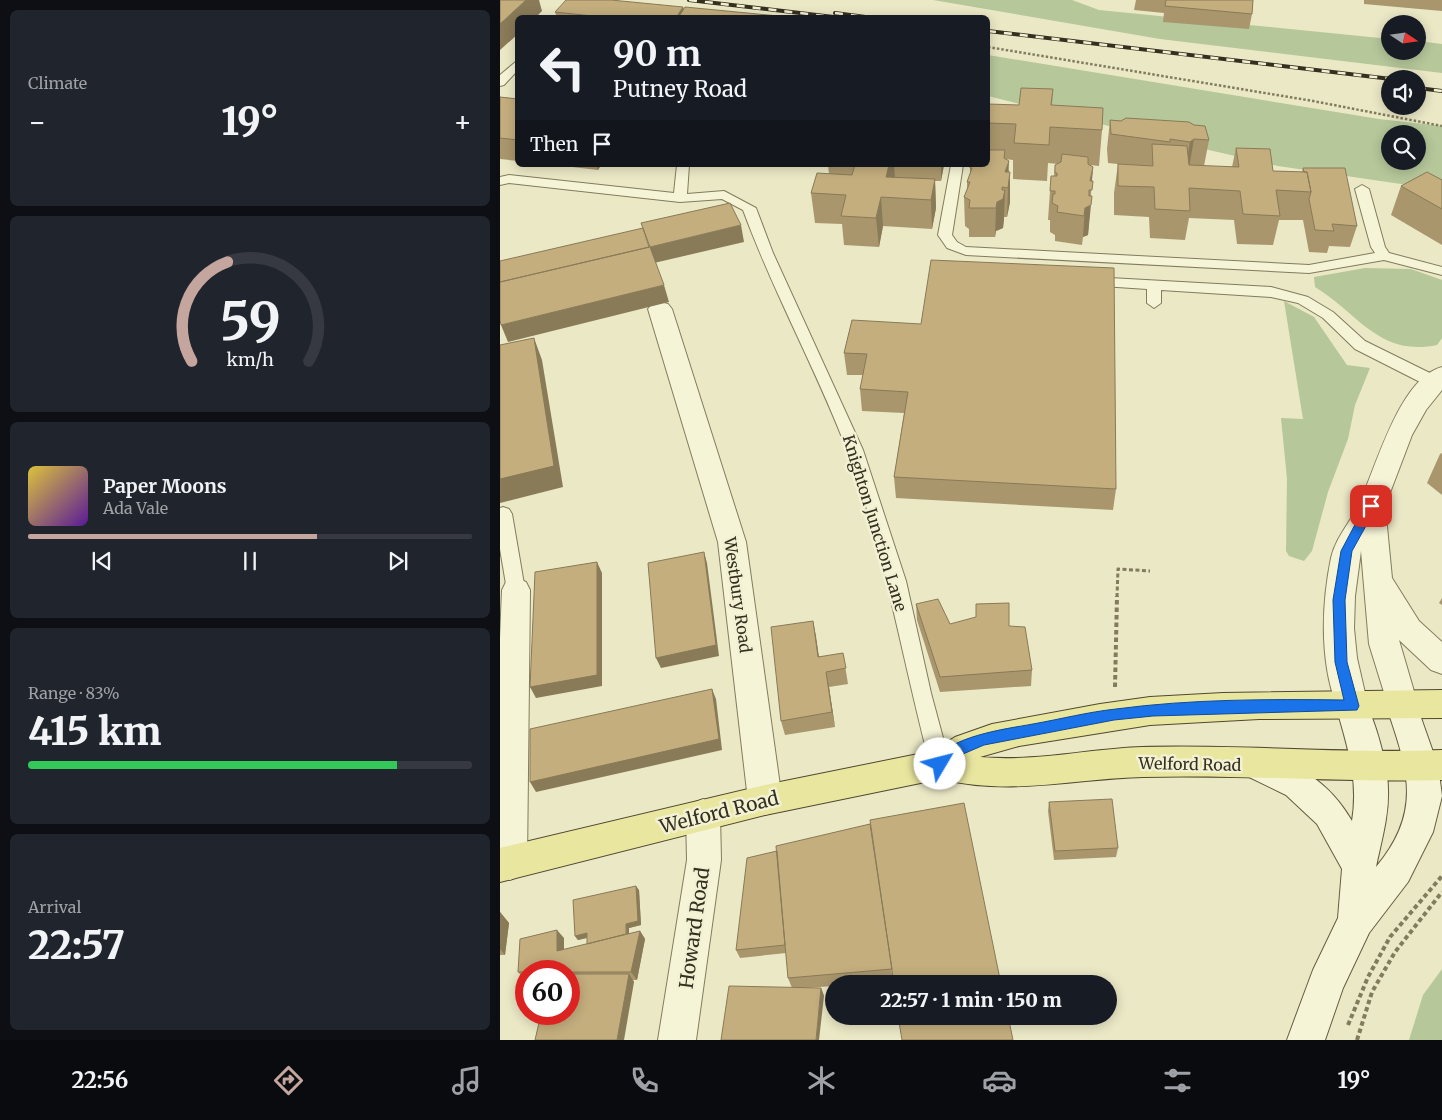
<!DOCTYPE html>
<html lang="en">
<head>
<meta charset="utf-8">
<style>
  body { margin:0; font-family:Merriweather,serif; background:#20242c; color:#f1f3f6; height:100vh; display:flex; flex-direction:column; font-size:19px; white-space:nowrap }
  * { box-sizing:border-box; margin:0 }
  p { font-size:16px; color:#9ea1a6 }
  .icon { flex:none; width:28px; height:28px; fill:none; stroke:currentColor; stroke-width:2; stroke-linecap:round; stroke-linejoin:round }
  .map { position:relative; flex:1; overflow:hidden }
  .details { display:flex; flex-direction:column; gap:10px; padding:10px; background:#0d0f14; width:500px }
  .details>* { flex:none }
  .banner { position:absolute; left:15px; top:15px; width:475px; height:152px; border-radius:8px; box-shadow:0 2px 12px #0003; background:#171b24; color:#f1f3f6; overflow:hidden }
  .needle { width:32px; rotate:103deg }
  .buttons { position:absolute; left:881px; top:15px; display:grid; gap:10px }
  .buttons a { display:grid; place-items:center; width:45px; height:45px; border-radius:50%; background:#171b24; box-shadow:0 2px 12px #0003; font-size:25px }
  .speed { position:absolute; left:15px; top:960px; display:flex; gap:10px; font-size:25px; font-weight:700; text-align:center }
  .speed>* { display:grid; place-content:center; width:65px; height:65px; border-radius:50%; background:#171b24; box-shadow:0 2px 12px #0003; line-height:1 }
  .speed .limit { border:8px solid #d22; background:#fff; color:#111 }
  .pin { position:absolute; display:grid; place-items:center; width:42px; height:42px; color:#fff; margin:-21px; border-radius:10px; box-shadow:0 2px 8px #0006 }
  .me { position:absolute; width:55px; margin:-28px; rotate:53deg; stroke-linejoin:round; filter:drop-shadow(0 0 4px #0008) }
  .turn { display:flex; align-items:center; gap:18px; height:105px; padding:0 15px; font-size:22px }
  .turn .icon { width:65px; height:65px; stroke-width:2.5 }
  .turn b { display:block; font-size:35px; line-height:42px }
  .then { display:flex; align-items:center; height:48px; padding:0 15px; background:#0003; gap:10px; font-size:19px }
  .big { font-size:38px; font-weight:800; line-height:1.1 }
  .details .tile { flex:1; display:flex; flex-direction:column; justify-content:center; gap:8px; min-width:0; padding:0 18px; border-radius:8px; background:#20242c }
  .details .dial { align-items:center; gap:0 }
  .dial svg { height:130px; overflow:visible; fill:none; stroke:#363941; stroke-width:7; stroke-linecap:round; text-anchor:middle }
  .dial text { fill:#f1f3f6; stroke:none }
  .song { display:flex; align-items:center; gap:15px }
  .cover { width:60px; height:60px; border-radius:8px; background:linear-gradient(135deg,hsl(50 70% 55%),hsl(270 70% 35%)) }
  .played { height:5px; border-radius:2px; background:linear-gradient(90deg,#c4a69e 65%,#363941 65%) }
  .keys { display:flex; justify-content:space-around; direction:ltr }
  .heat { display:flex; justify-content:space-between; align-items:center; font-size:28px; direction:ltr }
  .charge { height:8px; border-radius:4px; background:linear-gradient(90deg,#34c759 83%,#363941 0) }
  .trip { position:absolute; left:325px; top:975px; width:292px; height:50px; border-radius:25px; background:#171b24; box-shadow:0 2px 12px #0003; font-weight:800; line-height:50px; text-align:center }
  .dock { display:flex; height:80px; justify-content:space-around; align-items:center; background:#090b0e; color:#9ea1a6 }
  .dock .icon { width:35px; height:35px }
  .dock .selected { color:#c4a69e }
  .dock b { font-size:22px; color:#f1f3f6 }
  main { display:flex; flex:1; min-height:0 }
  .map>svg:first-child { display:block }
  .green { fill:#b6c79a; fill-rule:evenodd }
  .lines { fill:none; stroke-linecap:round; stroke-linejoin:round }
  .service-casing { stroke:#837b5d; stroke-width:2 }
  .minor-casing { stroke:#837b5d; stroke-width:2 }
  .tertiary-casing { stroke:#837b5d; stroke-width:2 }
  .secondary-casing { stroke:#655c40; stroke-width:2 }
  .primary-casing { stroke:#514831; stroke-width:2 }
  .path-far2 { stroke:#837b5d; stroke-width:2.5; stroke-dasharray:2.5 2; stroke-linecap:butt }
  .path-far1 { stroke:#837b5d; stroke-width:3; stroke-dasharray:4 2.5; stroke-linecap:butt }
  .path { stroke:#837b5d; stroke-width:4; stroke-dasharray:4.5 3; stroke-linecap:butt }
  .service { fill:#f5f4d7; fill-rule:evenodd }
  .minor { fill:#f5f4d7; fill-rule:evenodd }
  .tertiary { fill:#f5f4d7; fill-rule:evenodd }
  .secondary { fill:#f5f4d7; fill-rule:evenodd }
  .primary { fill:#e9e6a0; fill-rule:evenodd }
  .rail-casing { stroke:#342f1f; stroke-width:4 }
  .rail { stroke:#f2f1d4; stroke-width:2.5; stroke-dasharray:8; stroke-linecap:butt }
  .wall { fill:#a9966c }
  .shaded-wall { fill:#897a58 }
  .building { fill:#c4ae7e; stroke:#897a58 }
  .route { fill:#1a73e8; stroke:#114b97 }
  .labels { text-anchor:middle; stroke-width:5; stroke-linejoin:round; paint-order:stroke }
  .street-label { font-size:16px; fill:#342f1f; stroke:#f2f1d4 }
  .near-street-label { font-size:19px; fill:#342f1f; stroke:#f2f1d4 }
</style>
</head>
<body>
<main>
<section class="details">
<div class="tile"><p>Climate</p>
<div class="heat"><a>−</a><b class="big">19°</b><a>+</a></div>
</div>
<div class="tile dial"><svg viewBox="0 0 100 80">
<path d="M14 69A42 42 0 1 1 86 69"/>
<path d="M14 69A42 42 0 0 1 36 8" stroke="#c4a69e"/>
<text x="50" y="56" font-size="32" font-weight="700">59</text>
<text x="50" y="72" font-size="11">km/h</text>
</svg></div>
<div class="tile">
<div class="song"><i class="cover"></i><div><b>Paper Moons</b><p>Ada Vale</p></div></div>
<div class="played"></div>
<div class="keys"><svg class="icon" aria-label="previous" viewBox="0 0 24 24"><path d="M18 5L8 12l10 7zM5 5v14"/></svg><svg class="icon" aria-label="pause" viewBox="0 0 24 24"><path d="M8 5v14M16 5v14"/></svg><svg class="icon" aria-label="next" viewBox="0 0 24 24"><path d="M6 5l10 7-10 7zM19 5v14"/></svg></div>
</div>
<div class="tile"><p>Range · 83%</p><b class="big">415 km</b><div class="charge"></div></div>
<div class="tile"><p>Arrival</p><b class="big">22:57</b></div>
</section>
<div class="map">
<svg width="942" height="1040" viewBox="0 0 942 1040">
  <rect width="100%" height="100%" fill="#eae8c5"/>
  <path class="green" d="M433,0H572L599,10L890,39V51H918V41L942,44V73L660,39Z
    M488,55L879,119L942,126V190L778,166L661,139L488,96ZM890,134H918V161H890Z
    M865,268L911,269L942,280V338L937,345C879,357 858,313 815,287L814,277Z
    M784,301L814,317L847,365L870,368L855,405L848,439L828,492L812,551L804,561L789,556L786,551L787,479L781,418L803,419Z
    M942,969V1040H909L923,995Z"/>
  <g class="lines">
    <defs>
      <path id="service" d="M18,60V70L4,85L0,86V75Z
        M177,165H189L187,194L224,191L256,208L273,253L363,450L406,581L431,693L450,764L447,771L440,773L433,771L430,764C402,659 385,551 347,450C316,369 273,292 243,210L222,199L180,202L9,183L0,185V177L9,175L174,193Z
        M451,165H463L452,235L457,242L466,247L809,265L875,253L871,247L855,189L862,185L869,189L885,247L889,253L942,267V275L884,260L809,273L466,255L447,248L438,235Z
        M592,277L771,287L808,297L833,312L865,341L940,378L942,382L940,386H928L855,349L823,318L798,303L771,297L661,290V303L654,308L647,303V289L587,285L585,282Z
        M3,507L9,509L12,514L25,590L23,595L16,597L9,595L7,590L0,549V508Z"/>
      <path id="minor" d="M160,302L168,304L172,309L246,542L282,800L277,811L265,815L253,811L248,800L218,542L148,309L152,304Z
        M16,578L26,582L30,590L27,863L22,875L10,880L0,876V638L2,590L6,582Z
        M203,799L215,804L220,815L221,860L196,1040H158L187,860L186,815L191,804Z"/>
      <path id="tertiary" d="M942,367V390L926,410L912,435L885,506L892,578L919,621L942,642V674L931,670L899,640L918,705L913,715L902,719L891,715L869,644L861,551L855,596L854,628L857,658L868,706L863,716L852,720L841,716C819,669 821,607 831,558C835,540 847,526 856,510C875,474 897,379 942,367Z"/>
      <path id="secondary" d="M902,691L913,695L938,766L942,796L933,832L908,882L869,933L843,988L825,1040H787L813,970L838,918L842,869L817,824L786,795L745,775L740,765L745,755L756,750C799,766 828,780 852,821C859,779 847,746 836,706L841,696L852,692L863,696C875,721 888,763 888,790C889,816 881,842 876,867C924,810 907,768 886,705L891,695Z"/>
      <path id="primary" d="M942,690V718L759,719L650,725L519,746L480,757C534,762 588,749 642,747C742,744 842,754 942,750V780C842,783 743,774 643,777C571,779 512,796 440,779L265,815L0,882V848L265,785L433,751L455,737L492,724L600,704L650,697L723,693Z"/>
    </defs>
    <use href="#service" class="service-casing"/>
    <use href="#minor" class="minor-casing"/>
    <use href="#tertiary" class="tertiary-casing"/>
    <use href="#secondary" class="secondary-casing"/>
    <use href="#primary" class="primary-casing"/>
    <path class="path-far2" d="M488,47L813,101L942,126"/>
    <path class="path-far1" d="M617,597L618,569L650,571"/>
    <path class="path" d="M615,687L617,596
      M848,1025L868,977L890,937L942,876
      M857,1040L872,992L895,952L942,892"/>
    <use href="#service" class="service"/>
    <use href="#minor" class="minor"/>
    <use href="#tertiary" class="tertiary"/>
    <use href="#secondary" class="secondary"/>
    <use href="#primary" class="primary"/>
    <defs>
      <path id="rail" d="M189,0L342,18
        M335,13L373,18
        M488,31L891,79
        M918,88L942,91"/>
    </defs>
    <use href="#rail" class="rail-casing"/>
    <use href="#rail" class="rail"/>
  </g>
  <path class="wall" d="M636,0H753L752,14L749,29L663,22L664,13L634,10Z
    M864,0H942V11L864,4Z
    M183,7L184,9L299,18H57L55,12Z
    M553,89L552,105L602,130L599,166L590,165L593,167L588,235L583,237L582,245L555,241V235L550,232V220H548L550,191L554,176L555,165L558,164L548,163L547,181L513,179V160L505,159L509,172L510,202L507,217H504L503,228L496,231L495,237H469V229L465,226L464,197L467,190V182L470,174V168L488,165V109L519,105Z
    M0,97L18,99V161L0,159Z
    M610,120L621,121L709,140L704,166L732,167L736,148L773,171L802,172L803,168L857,226L850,247L829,246L827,253L809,252L803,220H779L773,245L737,244L734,220L689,218L685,240L650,238L649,217L614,215V193L618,164L608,163L607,149Z
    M55,165H101L98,170Z
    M292,165H318V166H292Z
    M328,165H444L441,181H435L436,208L432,229L383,226L379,247L344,245L342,224L315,223L311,193L329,174Z
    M942,180V245L891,215L901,186Z
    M352,320L616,489L613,510L396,498L394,477L404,413L362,411L360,389L363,375H347L344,353Z
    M942,453V495L927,483L940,454Z
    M942,598V605L939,603Z
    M416,604L450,624L509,626L532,670L531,686L440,692L417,620Z
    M313,621L319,657L343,653L348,684L329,687L335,727L285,735L281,721Z
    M549,802L618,848L616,857L554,860L548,811Z
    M370,824L393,981L356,984H334V986L304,988H321L324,996L292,988L288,978L286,953L240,958L236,950L277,851Z
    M139,890L141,925L129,928V934L140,931L145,939L137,980H133L134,982L69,1014V971H26V980H25L18,972L64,938V950L87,944V938L78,940L75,936Z
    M0,912L9,923L5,955H0Z"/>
  <path class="shaded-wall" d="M26,0H39L42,11L35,18H18V34L0,50V24Z
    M183,7L185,18H176Z
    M694,139L689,168L685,171L690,142Z
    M509,161L508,188L505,172Z
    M97,165H101L98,170Z
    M389,165H394L395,179L386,177Z
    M441,165H444L441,181Z
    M593,167L591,190H589L588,207L591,205L588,235L583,237L585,208Z
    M510,172V202L507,217L508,188Z
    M435,179L436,208L432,229L431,200Z
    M505,190L504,219L503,228L496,231L495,237L496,208L497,202L502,200Z
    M381,197L383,226L379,247L376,218Z
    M241,225L244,242L154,263L150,247Z
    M164,285L169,302L8,342L1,325Z
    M34,338L42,360L63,487L0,503V479Z
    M204,552L207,563L219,656L161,668L156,658Z
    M97,562L102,573V686L36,698L30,687Z
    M313,621L316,636L321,673L318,657Z
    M326,672L329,687L335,727L332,712Z
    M212,689L216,699L222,750L36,792L30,782Z
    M136,886L139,890L141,925L129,928V943L127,939L126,924Z
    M0,912L9,923L5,955L0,949Z
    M57,930L64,938V959L57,951Z
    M140,931L145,939L137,980L131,972Z
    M87,933L90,937L78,940L75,936Z
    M129,974L134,982L124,1040H117Z
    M321,988L324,996L319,1040H316Z"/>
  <path class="building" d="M0,0H26L0,24Z
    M66,0H111L183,7L176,18H111L55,12Z
    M666,0H753L752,14L665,6Z
    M185,7L299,18H178Z
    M521,88L553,89L551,105L603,108L602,130L550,127L549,145L514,143L516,124L488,123V104L519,105Z
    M0,97L18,99V140L0,138Z
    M626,118L689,122L694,125L705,126L709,140L694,139L690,142L670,139V142L611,134L610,120L621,121Z
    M652,144L687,146L689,165L739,167L736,148L770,149L773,171L807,172L811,192L776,190L780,216L743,214L740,191L689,188L690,211L655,209L654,187L618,186V164L653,166Z
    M488,150H505L504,158L509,161L505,172H510L508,188L502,187V190H505L503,199L497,202L496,208H469L470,200L464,197L470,182H467L472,168H470V165H488Z
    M562,154L588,157V164L593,167L590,181H593L592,190H589V196H592L591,205L585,208L584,216L557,212L558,206L552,203L553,194H555V191H550L551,176H557V173H555V165L561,162Z
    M355,165H389L386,177L435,179L431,200L381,197L376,218L341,216L346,195L311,193L317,173L352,175Z
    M803,168H845L857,226L832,224L834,231L815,230L809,199L811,192L807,172H804Z
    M927,172L942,180V209L901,186Z
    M230,203L241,225L150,247L141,223Z
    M143,228L149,247L0,282V261Z
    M150,247L164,285L1,325L0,320V282Z
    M431,260L614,268L616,489L394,477L408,392L360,389L367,354L344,353L352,320L421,324Z
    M34,338L54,466L0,479V345Z
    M204,552L216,645L156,658L148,563Z
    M97,562V675L30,687L35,572Z
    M438,599L450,624L476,617V604L509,603V626L525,627L532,670L440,677L416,604Z
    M313,621L318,657L343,653L346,668L326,672L332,712L281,721L271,627Z
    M212,689L219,739L30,782V729Z
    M612,799L618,848L555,851L549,802Z
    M464,803L501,984H394L370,820Z
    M370,824L392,969L288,978L276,846Z
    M277,851L285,945L236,950L247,858Z
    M136,886L138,921L126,924V934L87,944V933L75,936L73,900Z
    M57,930V951L140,931L131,972H69V971L18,972L20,939Z
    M69,974H129L117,1040H35L41,1014H69Z
    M229,986L321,988L316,1040H221Z
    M398,1016H508L513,1040H402Z"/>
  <path class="route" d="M871,501L877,506L852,551L845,600L847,662L859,706L857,710L653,716L614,720L484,745L463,754L440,770L435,768L433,764C446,736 506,729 533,724C561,719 588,712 616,709C691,699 769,699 844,700L835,662L833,600L841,551L867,502Z"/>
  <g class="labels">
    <g class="street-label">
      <text transform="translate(375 523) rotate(73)" y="6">Knighton Junction Lane</text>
      <text transform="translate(238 595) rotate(82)" y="6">Westbury Road</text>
      <text transform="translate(690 764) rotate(1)" y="6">Welford Road</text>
    </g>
    <g class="near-street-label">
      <text transform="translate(219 812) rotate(-14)" y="7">Welford Road</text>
      <text transform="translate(194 928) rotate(-82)" y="7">Howard Road</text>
    </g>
  </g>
</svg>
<div class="buttons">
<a><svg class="needle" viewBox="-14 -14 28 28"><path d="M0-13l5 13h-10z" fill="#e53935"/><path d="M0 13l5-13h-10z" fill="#9ea1a6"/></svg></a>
<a><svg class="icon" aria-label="sound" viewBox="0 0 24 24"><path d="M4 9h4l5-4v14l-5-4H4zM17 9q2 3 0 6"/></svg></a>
<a><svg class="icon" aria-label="search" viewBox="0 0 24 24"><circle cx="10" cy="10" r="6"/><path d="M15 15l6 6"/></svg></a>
</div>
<div class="speed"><div class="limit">60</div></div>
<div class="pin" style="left:871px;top:506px;background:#d93025"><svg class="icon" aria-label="arrive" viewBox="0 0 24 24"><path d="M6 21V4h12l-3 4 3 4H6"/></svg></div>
<svg class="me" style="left:440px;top:764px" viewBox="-20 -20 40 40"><circle r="19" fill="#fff"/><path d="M0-13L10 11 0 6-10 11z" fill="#1a73e8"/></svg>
<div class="trip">22:57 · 1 min · 150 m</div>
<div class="banner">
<div class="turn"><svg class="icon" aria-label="left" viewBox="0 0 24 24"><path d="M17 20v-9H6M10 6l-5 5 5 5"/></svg><div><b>90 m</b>Putney Road</div></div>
<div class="then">Then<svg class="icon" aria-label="arrive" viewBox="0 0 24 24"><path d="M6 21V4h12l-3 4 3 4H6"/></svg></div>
</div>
</div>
</main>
<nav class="dock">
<b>22:56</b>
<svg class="icon selected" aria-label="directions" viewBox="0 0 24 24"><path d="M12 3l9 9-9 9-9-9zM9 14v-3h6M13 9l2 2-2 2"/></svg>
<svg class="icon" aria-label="music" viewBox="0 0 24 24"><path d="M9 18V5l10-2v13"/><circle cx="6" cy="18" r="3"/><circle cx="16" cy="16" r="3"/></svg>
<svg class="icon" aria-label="phone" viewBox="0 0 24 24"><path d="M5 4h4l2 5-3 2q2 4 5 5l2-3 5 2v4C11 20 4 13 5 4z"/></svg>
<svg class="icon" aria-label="climate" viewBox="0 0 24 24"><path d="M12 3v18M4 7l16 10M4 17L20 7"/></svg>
<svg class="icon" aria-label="car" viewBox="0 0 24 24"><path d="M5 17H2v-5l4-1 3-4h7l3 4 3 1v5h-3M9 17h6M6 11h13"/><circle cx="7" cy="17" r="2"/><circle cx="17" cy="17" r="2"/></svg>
<svg class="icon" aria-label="filters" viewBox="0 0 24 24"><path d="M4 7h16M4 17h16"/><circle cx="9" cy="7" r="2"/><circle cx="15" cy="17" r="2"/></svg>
<b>19°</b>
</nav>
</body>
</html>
